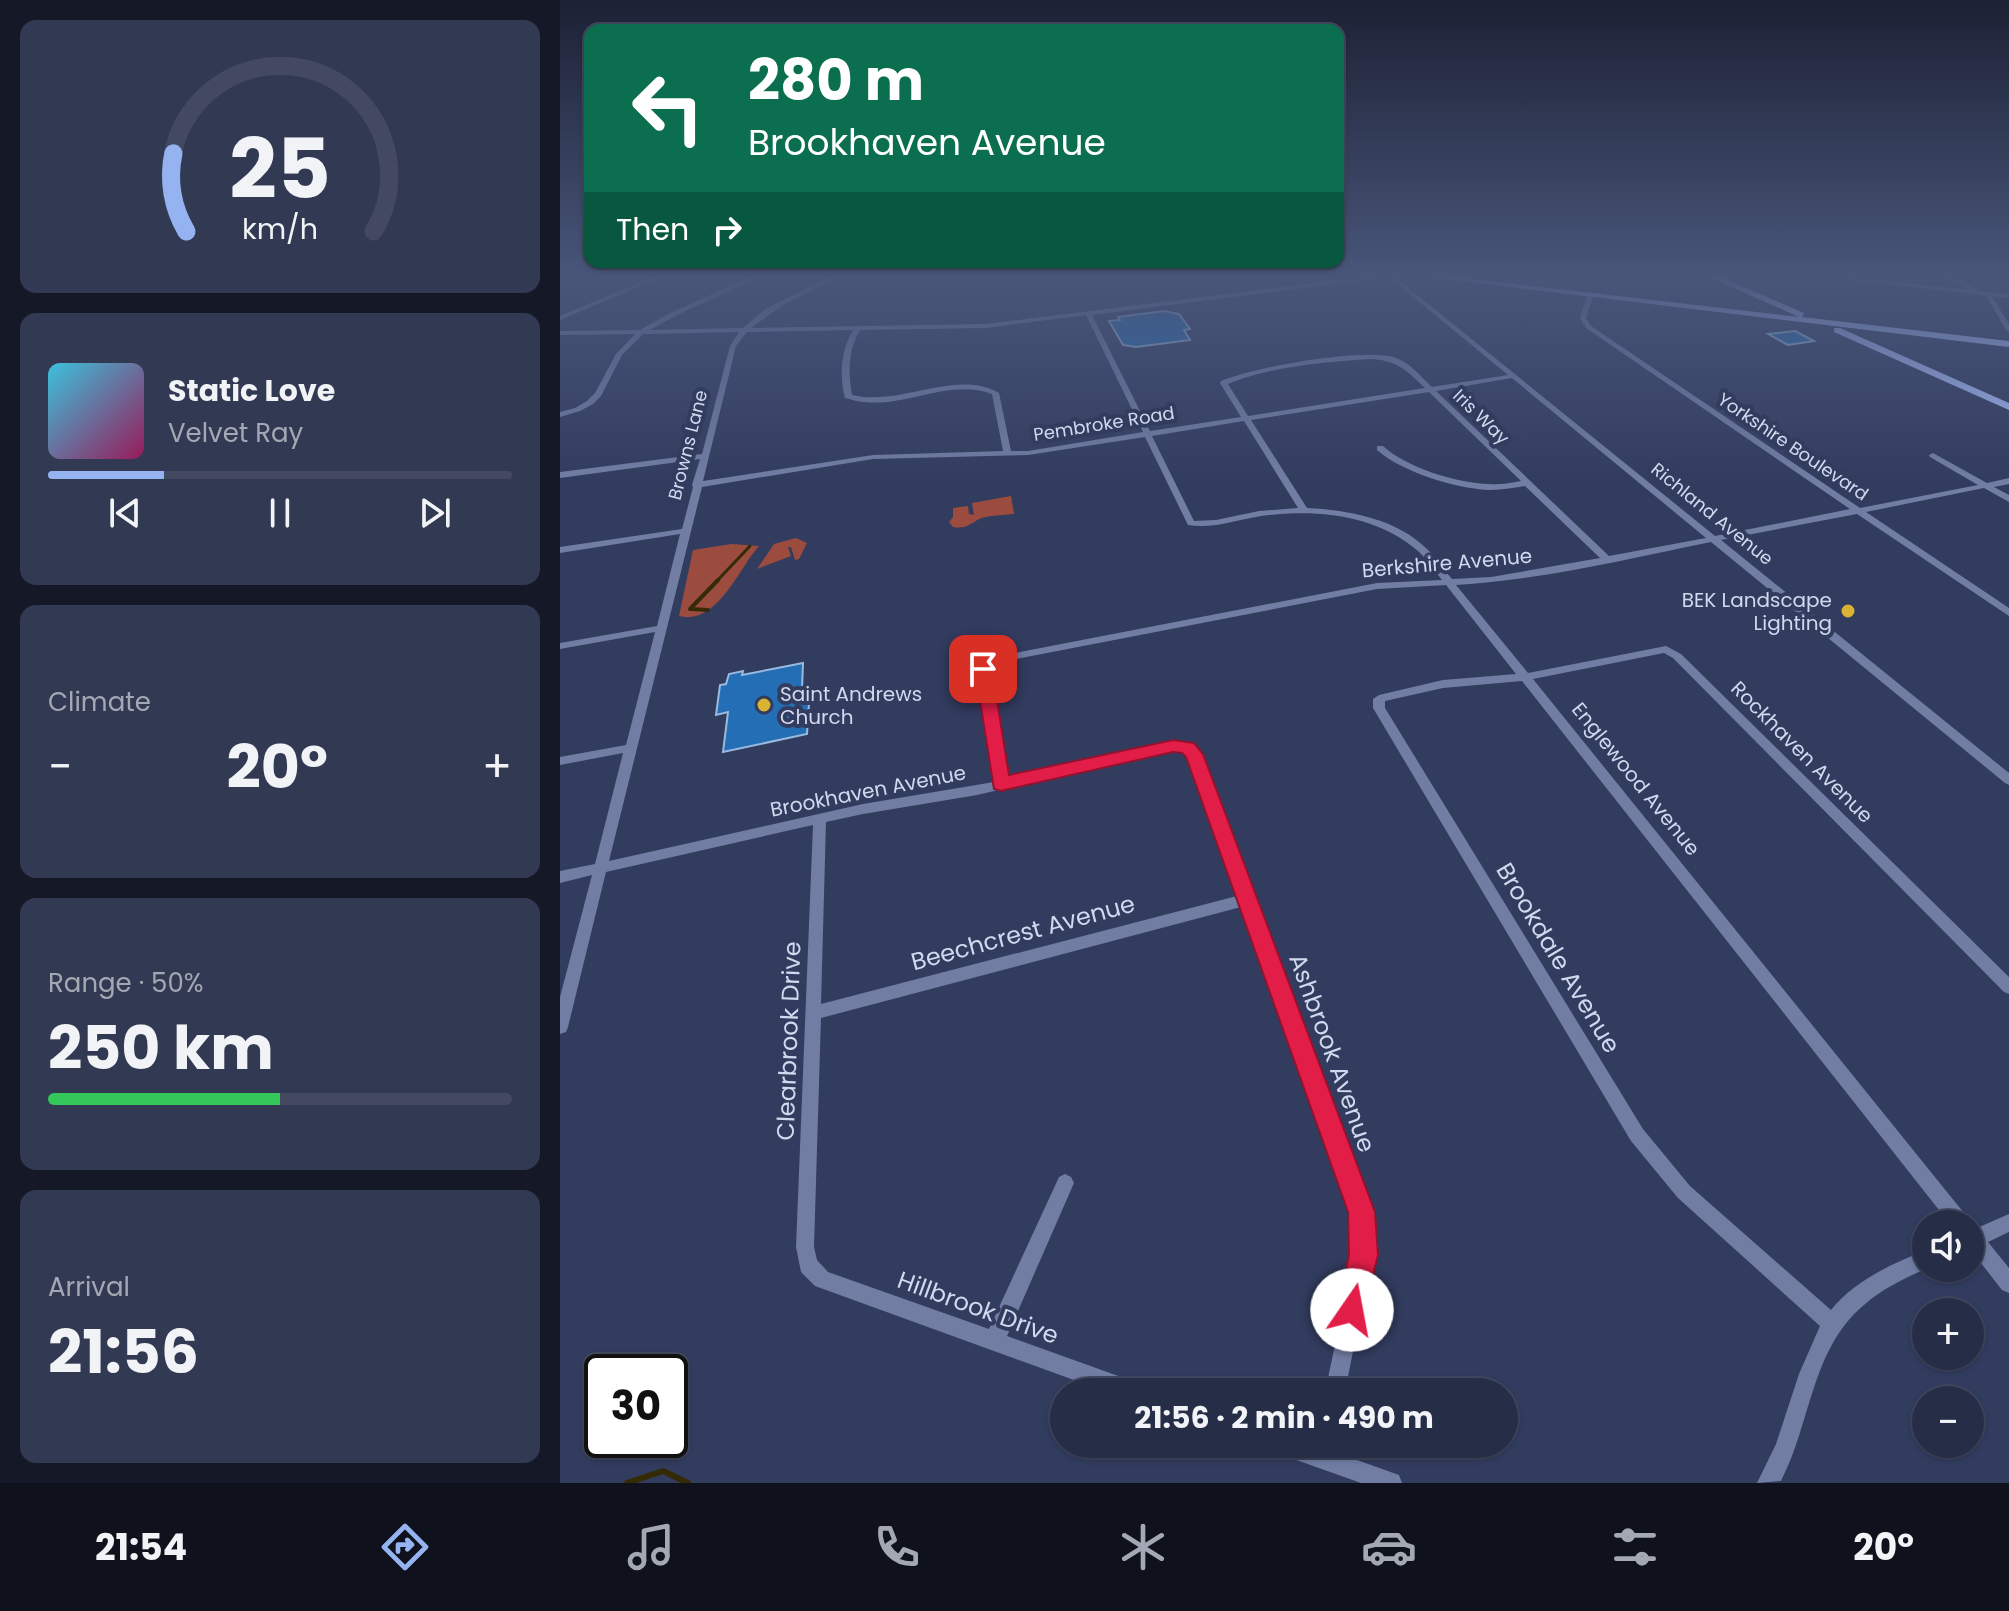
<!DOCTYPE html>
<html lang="en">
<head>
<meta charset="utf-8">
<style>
  body { margin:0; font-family:Poppins,sans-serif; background:#323952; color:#f1f3f6; height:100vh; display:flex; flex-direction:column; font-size:30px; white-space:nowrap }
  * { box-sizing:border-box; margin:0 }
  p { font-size:26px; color:#a4a8b4 }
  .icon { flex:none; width:44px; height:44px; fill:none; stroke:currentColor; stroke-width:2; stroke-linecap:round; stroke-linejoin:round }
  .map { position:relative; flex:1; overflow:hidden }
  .drawer { display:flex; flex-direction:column; gap:20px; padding:20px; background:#151927; width:560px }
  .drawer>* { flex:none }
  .hud { position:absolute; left:24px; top:24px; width:760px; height:244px; border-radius:16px; box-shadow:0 2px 6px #0004,0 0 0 2px #424960; background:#0b6e4f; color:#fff; overflow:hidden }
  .fabs { position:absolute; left:1352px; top:1210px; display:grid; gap:16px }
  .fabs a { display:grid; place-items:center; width:72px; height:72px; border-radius:50%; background:#262d47; box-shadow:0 2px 6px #0004,0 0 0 2px #424960; font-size:40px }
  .speed { position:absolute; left:24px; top:1354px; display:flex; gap:16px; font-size:40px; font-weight:700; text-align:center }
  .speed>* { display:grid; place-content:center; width:104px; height:104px; border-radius:50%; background:#262d47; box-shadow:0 2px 6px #0004,0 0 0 2px #424960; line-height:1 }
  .speed .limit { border:4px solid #111; border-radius:12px; background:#fff; color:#111 }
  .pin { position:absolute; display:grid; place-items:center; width:68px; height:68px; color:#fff; margin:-34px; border-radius:16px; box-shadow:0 4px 12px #0006 }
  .me { position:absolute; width:88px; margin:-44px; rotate:12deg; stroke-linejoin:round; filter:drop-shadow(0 0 6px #0008) }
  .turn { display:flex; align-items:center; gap:28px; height:168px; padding:0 32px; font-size:36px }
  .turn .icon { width:104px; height:104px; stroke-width:2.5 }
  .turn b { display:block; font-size:56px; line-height:68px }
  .then { display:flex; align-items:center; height:76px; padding:0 32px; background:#0003; gap:16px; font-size:30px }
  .big { font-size:60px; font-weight:700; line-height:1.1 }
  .drawer .widget { flex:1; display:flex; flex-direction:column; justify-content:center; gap:12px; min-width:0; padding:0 28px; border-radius:16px; background:#323952 }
  .drawer .dial { align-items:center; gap:0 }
  .dial svg { height:208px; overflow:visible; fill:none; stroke:#424960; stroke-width:7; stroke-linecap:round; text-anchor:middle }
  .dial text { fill:#f1f3f6; stroke:none }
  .song { display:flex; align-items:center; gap:24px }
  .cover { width:96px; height:96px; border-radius:12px; background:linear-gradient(135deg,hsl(190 70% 55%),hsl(330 70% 35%)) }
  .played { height:8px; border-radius:4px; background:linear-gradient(90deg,#95b2f1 25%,#424960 25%) }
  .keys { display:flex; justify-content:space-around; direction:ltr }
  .heat { display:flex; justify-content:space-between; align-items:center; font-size:44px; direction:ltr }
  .charge { height:12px; border-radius:6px; background:linear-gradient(90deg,#34c759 50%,#424960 0) }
  .trip { position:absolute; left:490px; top:1378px; width:468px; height:80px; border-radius:40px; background:#262d47; box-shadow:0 2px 6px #0004,0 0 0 2px #424960; font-weight:700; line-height:80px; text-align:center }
  .tab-bar { display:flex; height:128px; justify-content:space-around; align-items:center; background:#0f121c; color:#a4a8b4 }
  .tab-bar .icon { width:56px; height:56px }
  .tab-bar .current { color:#95b2f1 }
  .tab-bar b { font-size:36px; color:#f1f3f6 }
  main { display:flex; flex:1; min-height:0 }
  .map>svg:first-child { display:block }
  .green { fill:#9b4c3f }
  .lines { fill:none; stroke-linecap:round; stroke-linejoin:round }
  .stream-far2 { stroke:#352a06; stroke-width:3 }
  .stream-far1 { stroke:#352a06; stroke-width:4 }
  .stream { stroke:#352a06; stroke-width:6 }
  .building { fill:#236eb5; stroke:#99bade; stroke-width:2 }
  .minor { fill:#717da3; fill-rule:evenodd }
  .major { fill:#a8bbf9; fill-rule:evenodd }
  .route { fill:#e11d48; stroke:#92132f; stroke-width:2 }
  .poi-dot { fill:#dab333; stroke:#323c5f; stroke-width:3 }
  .labels { text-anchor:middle; stroke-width:8; stroke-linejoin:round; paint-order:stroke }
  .far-street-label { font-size:18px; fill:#d1d9ef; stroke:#323c5f }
  .street-label { font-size:20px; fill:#d1d9ef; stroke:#323c5f }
  .poi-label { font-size:20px; fill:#d1d9ef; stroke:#323c5f; text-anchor:end }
  .near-street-label { font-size:24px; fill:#d1d9ef; stroke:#323c5f }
</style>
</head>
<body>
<main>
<section class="drawer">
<div class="widget dial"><svg viewBox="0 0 100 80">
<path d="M14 69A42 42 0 1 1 86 69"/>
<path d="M14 69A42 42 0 0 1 9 39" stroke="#95b2f1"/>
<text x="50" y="56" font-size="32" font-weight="700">25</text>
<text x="50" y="72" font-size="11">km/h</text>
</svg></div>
<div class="widget">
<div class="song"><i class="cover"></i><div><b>Static Love</b><p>Velvet Ray</p></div></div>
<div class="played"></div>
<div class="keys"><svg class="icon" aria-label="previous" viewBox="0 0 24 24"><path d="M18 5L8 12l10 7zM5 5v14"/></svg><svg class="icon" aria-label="pause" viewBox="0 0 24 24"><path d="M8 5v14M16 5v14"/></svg><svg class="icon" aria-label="next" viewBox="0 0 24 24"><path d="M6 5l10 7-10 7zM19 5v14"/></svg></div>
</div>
<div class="widget"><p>Climate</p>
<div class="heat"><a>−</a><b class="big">20°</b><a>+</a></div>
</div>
<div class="widget"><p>Range · 50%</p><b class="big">250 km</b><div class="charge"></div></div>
<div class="widget"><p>Arrival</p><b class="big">21:56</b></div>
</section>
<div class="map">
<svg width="1449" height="1483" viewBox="0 0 1449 1483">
  <rect width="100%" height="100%" fill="#323c5f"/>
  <path class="green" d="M451,496L454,514C444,515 428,515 419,519C409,525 406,529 393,527L389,522L393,517V508L408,506L409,514L414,515L412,503Z
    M236,538L247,543L239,559L235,560L231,547H228L231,556L197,569L214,544Z
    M171,544L199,546C179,568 157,626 119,616L133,550Z"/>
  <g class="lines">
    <path class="stream-far2" d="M156,582L190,546"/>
    <path class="stream-far1" d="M130,609L158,580
      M131,609L148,610"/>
    <path class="stream" d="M67,1483L103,1471L128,1483"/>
  </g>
  <path class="building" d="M604,311L619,314L630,329L624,330L630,340L576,347L563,345L549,321L560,320L558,317Z
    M1235,331L1254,341L1228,345L1208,334Z
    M243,663L242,690L250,688L247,734L163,752L168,712L156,715L160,685L166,684L169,674L183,671L182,675Z"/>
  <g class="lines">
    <path class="minor" d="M99,274H108L0,320V316Z
      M197,274H206L115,316L90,330L183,328L204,310L219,302L276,274H284L223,305L191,328L425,324L825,274H845L835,277L1155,536L1290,509L1026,328L1020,318L1027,296L1030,294L1033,296L1026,318L1031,326L1300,508L1418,485L1370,457L1369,455L1373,453L1427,483L1449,478V484L1434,487L1449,495V502L1424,488L1306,512L1449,608V616L1297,514L1161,540L1449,773V785L1445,783L1151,542C1067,559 982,580 896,585L968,673L1106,646L1121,654L1449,977V994L1444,992L1113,658L1104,653L973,679L1408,1218L1411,1225L1417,1228L1449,1214V1232L1428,1242L1449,1268V1293L1442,1290L1410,1249V1224H1390L962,681L883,688L825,701V708L1083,1129L1130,1186L1271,1310C1295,1280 1332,1264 1366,1250V1268H1368C1345,1278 1322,1289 1304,1305C1251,1349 1251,1424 1221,1481L1197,1483L1216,1444L1239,1374L1260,1326L1118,1198L1071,1141L813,708V699L819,695L883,680L956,674L886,585L817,589L441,662L429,670L446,779L613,742L632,744L640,754L689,883L692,900L811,1212L812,1255L785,1392H765L794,1255L793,1212L681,907L261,1018L254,1247L257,1260L268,1272L429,1329L499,1177L505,1174L511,1177L514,1183L447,1336L575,1382L582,1385L585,1392H547L255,1286L241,1272L236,1247L253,825L46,872L8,1027L6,1032L0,1034V997L32,875L0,883V871L35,864L63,753L0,765V757L66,745L95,632L0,649V643L97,626L120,534L0,553V547L122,529L133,487L132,485L140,459L0,478V472L142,454L170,346L179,332L83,334L62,355L41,396L33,404L20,411L0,417V412L15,408L27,401L35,393L56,354L75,334L0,335V331L80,330L110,313ZM829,277L948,375L872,387C860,376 849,361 833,357C798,348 695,367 661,381L660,383L681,417L590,431L532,315ZM526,315L583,432L468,451H451L439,393C397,368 339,407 292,395C288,372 288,350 300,330L425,328ZM293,330C281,350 279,376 285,398C291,399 298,402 304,402C347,407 390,378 432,394L443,451L313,455L143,481L176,346L187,332ZM813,359C840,362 846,370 865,388L688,416L668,384C706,367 771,361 813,359ZM952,378L1146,538L1049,556L876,391ZM869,392L961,481C950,483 940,485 929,484C897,483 847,468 823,446H817V450C842,472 894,488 928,490C940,490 953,488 965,486L1040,558L931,577L892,579C884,570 877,559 868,550C838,519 789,510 747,508L691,420ZM684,421L738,508L699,511L656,520L634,521L592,436ZM585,437L628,525C653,529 676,520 701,516C755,509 815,514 858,551C867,559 874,570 882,580L817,583L434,657L417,669L434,782L303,804L49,861L142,487L313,459L468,455ZM613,750L625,751L629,756L675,883L677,896L261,1004L266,822L303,814L417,795Z
      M1236,274H1259L1411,290L1376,274H1385L1424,292L1449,294V298L1432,296L1449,324V332L1446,330L1427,297L1422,295Z
      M711,1444H752L839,1475L842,1483H801L714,1452Z"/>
    <path class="major" d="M842,274H869L1239,317L1143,274H1154L1244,313L1242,317L1449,341V347Z
      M1274,328H1280L1449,403V410L1274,332Z"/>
  </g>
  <linearGradient id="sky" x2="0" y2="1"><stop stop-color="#1c2134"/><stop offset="0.57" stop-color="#49567a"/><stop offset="1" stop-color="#49567a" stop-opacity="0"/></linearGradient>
  <rect width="1449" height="482" fill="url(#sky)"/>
  <path class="route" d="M423,663L432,669L449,775L613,740L634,743L643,754L815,1212L818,1255L802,1320L792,1325L782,1320L777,1310L789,1255L788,1212L626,757L622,753L613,752L441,791L434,789L415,669Z"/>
  <g class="poi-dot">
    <circle cx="1288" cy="611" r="8"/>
    <circle cx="204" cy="705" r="8"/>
  </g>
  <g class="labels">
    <g class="far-street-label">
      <text transform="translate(921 417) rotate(44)" y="6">Iris Way</text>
      <text transform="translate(544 424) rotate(-9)" y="6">Pembroke Road</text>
      <text transform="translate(128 445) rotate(-76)" y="6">Browns Lane</text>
      <text transform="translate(1233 447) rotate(34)" y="6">Yorkshire Boulevard</text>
      <text transform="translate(1152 514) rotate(39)" y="6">Richland Avenue</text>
    </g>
    <g class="street-label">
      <text transform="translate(887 563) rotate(-5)" y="7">Berkshire Avenue</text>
      <text transform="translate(1242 752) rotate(45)" y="7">Rockhaven Avenue</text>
      <text transform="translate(1076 779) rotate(51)" y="7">Englewood Avenue</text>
      <text transform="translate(308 791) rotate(-11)" y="7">Brookhaven Avenue</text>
    </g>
    <g class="poi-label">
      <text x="1272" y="607">BEK Landscape<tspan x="1272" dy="23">Lighting</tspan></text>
      <text x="220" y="701" text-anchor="start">Saint Andrews<tspan x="220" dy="23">Church</tspan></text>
    </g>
    <g class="near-street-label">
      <text transform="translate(463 933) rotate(-15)" y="8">Beechcrest Avenue</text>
      <text transform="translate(998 958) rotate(59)" y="8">Brookdale Avenue</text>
      <text transform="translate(229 1041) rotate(-88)" y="8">Clearbrook Drive</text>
      <text transform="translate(772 1053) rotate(70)" y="8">Ashbrook Avenue</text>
      <text transform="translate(418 1308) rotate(20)" y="8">Hillbrook Drive</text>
    </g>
  </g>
</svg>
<div class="fabs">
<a><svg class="icon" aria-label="sound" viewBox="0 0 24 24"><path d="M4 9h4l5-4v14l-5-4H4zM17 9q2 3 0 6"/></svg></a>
<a>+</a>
<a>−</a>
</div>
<div class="speed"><div class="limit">30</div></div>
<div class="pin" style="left:423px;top:669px;background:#d93025"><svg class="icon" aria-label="arrive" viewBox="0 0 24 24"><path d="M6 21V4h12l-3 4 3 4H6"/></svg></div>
<svg class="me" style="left:792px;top:1310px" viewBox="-20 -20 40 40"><circle r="19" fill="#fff"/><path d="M0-13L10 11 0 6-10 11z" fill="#e11d48"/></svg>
<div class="trip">21:56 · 2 min · 490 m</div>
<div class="hud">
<div class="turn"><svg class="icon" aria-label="left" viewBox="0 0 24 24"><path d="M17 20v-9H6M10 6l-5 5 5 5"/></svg><div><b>280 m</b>Brookhaven Avenue</div></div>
<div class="then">Then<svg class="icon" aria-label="right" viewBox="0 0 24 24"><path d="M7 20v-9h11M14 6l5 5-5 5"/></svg></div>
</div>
</div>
</main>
<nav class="tab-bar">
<b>21:54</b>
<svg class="icon current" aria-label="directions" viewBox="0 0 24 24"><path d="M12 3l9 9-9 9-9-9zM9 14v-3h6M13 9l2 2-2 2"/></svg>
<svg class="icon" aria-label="music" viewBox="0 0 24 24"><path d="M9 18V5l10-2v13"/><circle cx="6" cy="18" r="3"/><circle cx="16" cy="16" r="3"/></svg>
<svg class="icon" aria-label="phone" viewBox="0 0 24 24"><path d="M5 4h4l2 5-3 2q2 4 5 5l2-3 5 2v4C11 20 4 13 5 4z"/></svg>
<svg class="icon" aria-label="climate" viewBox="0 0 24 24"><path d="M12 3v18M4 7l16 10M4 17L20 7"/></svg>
<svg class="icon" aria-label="car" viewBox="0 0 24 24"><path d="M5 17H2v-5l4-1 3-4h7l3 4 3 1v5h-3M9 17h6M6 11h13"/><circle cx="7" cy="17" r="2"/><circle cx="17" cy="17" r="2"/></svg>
<svg class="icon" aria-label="filters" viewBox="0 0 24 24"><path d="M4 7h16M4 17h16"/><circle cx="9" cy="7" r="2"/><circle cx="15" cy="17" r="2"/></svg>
<b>20°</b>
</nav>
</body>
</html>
